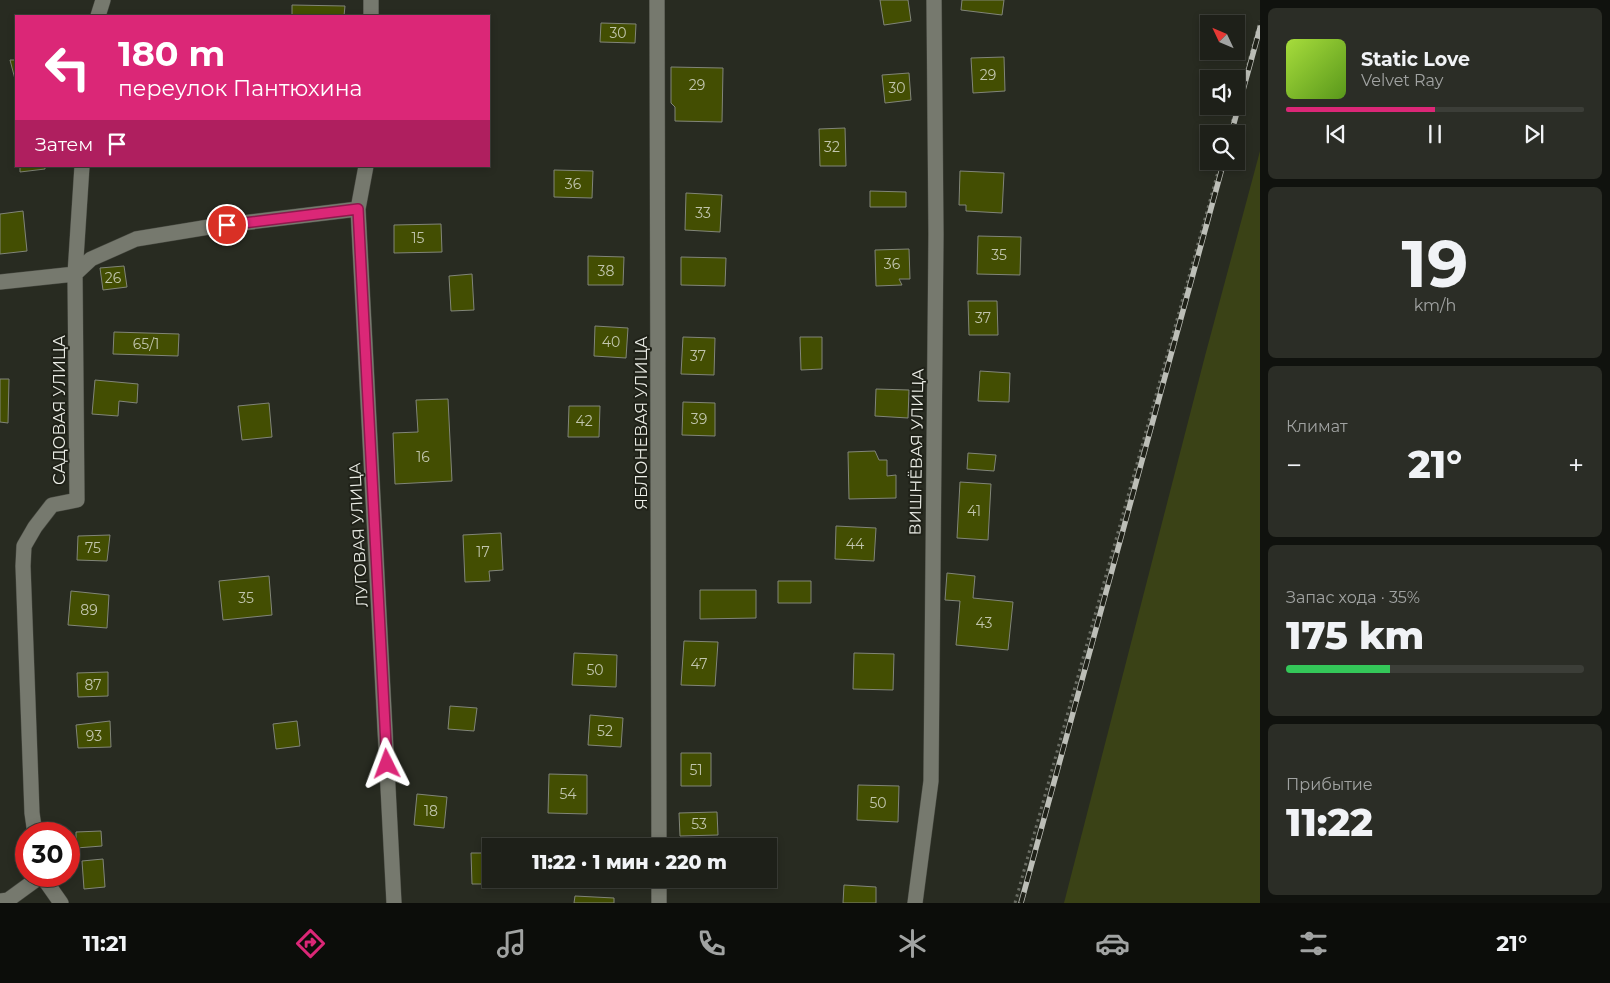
<!DOCTYPE html>
<html lang="ru">
<head>
<meta charset="utf-8">
<style>
  body { margin:0; font-family:Montserrat,sans-serif; background:#2b2d26; color:#f1f3f6; height:100vh; display:flex; flex-direction:column; font-size:19px; white-space:nowrap }
  * { box-sizing:border-box; margin:0 }
  p { font-size:16px; color:#a1a3a2 }
  .icon { flex:none; width:28px; height:28px; fill:none; stroke:currentColor; stroke-width:2; stroke-linecap:round; stroke-linejoin:round }
  .map { position:relative; flex:1; overflow:hidden }
  .drawer { display:flex; flex-direction:column; gap:8px; padding:8px; background:#10120e; width:350px }
  .drawer>* { flex:none }
  .hud { position:absolute; left:15px; top:15px; width:475px; height:152px; border-radius:0px; box-shadow:0 2px 8px #0003,0 0 0 1px #3c3e38; background:#db2777; color:#fff; overflow:hidden }
  .needle { width:32px; rotate:314deg }
  .buttons { position:absolute; left:1200px; top:15px; display:grid; gap:10px }
  .buttons a { display:grid; place-items:center; width:45px; height:45px; border-radius:0px; background:#1e2019; box-shadow:0 2px 8px #0003,0 0 0 1px #3c3e38; font-size:25px }
  .speed { position:absolute; left:15px; top:822px; display:flex; gap:10px; font-size:25px; font-weight:700; text-align:center }
  .speed>* { display:grid; place-content:center; width:65px; height:65px; border-radius:50%; background:#1e2019; box-shadow:0 2px 8px #0003,0 0 0 1px #3c3e38; line-height:1 }
  .speed .limit { border:8px solid #d22; background:#fff; color:#111 }
  .pin { position:absolute; display:grid; place-items:center; width:42px; height:42px; color:#fff; margin:-21px; border:2px solid #fff; border-radius:50%; box-shadow:0 1px 5px #0007 }
  .me { position:absolute; width:55px; margin:-28px; rotate:357deg; stroke-linejoin:round; filter:drop-shadow(0 0 4px #0008) }
  .turn { display:flex; align-items:center; gap:18px; height:105px; padding:0 20px; font-size:22px }
  .turn .icon { width:65px; height:65px; stroke-width:2.5 }
  .turn b { display:block; font-size:35px; line-height:42px }
  .then { display:flex; align-items:center; height:48px; padding:0 20px; background:#0003; gap:10px; font-size:19px }
  .big { font-size:38px; font-weight:800; line-height:1.1 }
  .drawer .tile { flex:1; display:flex; flex-direction:column; justify-content:center; gap:8px; min-width:0; padding:0 18px; border-radius:8px; background:#2b2d26 }
  .drawer .dial { align-items:center; gap:0 }
  .dial b { font-size:65px; line-height:1 }
  .song { display:flex; align-items:center; gap:15px }
  .cover { width:60px; height:60px; border-radius:8px; background:linear-gradient(135deg,hsl(80 70% 55%),hsl(90 70% 35%)) }
  .played { height:5px; border-radius:2px; background:linear-gradient(90deg,#db2777 50%,#3c3e38 50%) }
  .keys { display:flex; justify-content:space-around; direction:ltr }
  .heat { display:flex; justify-content:space-between; align-items:center; font-size:28px; direction:ltr }
  .charge { height:8px; border-radius:4px; background:linear-gradient(90deg,#34c759 35%,#3c3e38 0) }
  .trip { position:absolute; left:482px; top:838px; width:295px; height:50px; border-radius:0px; background:#1e2019; box-shadow:0 2px 8px #0003,0 0 0 1px #3c3e38; font-weight:800; line-height:50px; text-align:center }
  .tab-bar { display:flex; height:80px; justify-content:space-around; align-items:center; background:#0c0d0a; color:#a1a3a2 }
  .tab-bar .icon { width:35px; height:35px }
  .tab-bar .selected { color:#db2777 }
  .tab-bar b { font-size:22px; color:#f1f3f6 }
  main { display:flex; flex:1; min-height:0 }
  .map>svg:first-child { display:block }
  .green { fill:#3a4216 }
  .building { fill:#434e02; stroke:#818579 }
  .lines { fill:none; stroke-linecap:round; stroke-linejoin:round }
  .minor-casing { stroke:#45473f; stroke-width:16 }
  .path { stroke:#6a6d64; stroke-width:3; stroke-dasharray:2.5 4; stroke-linecap:butt }
  .minor { stroke:#76796e; stroke-width:15 }
  .rail-casing { stroke:#bcbeb7; stroke-width:5.5 }
  .rail { stroke:#1f2118; stroke-width:4; stroke-dasharray:11; stroke-linecap:butt }
  .route-casing { stroke:#8e194d; stroke-width:12 }
  .route { stroke:#db2777; stroke-width:9 }
  .labels { text-anchor:middle; stroke-width:4; stroke-linejoin:round; paint-order:stroke }
  .number-label { font-size:14px; fill:#c1c5ad }
  .street-label { font-size:16px; fill:#ebede6; stroke:#1f2118 }
</style>
</head>
<body>
<main>
<div class="map">
<svg width="1260" height="903" viewBox="0 0 1260 903">
  <rect width="100%" height="100%" fill="#282b21"/>
  <path class="green" d="M1260,151V903H1064L1205,356Z"/>
  <path class="building" d="M880,0H908L911,21L884,25Z
    M962,0H1004L1002,15L961,10Z
    M292,5L345,6L344,16H292Z
    M601,23L636,24L635,43L600,42Z
    M1004,57L1005,91L973,93L971,58Z
    M10,60H16V83Z
    M671,67L723,68L722,122L675,121V107L671,103Z
    M909,73L911,100L885,103L882,75Z
    M845,128L846,166H820L819,129Z
    M20,166H45V169L20,172Z
    M554,170L593,171L592,198L554,197Z
    M960,171L1004,173L1002,213L966,211V205H959Z
    M870,191L906,192V207H870Z
    M686,193L722,195L720,232L685,230Z
    M23,211L27,251L0,254V214Z
    M441,224L442,252L394,253V225Z
    M978,236L1021,237L1020,275L977,274Z
    M909,249L910,279H899L902,285L876,286L875,250Z
    M588,256L624,257L623,285H588Z
    M681,257L726,258L725,286L681,285Z
    M124,266L127,287L103,290L100,268Z
    M472,274L474,310L451,311L449,276Z
    M968,301H997L998,335H969Z
    M595,326L628,328L626,358L594,356Z
    M114,332L179,334L178,356L113,354Z
    M683,337L715,338L714,375L681,374Z
    M800,337H822V369L801,370Z
    M980,371L1010,373L1009,402L978,401Z
    M0,379H9L8,423L0,422Z
    M95,380L138,384L137,403L119,401L118,416L92,414Z
    M876,389L909,390L908,418L875,416Z
    M448,399L452,481L395,484L393,433L418,432L416,400Z
    M683,402L715,403V436L682,435Z
    M269,403L272,437L242,440L238,406Z
    M569,406H600L599,437H568Z
    M875,451L879,460H887V476L896,475V498L849,499L848,452Z
    M968,453L996,455L994,471L967,469Z
    M960,482L991,484L988,540L957,538Z
    M836,526L876,528L874,561L835,559Z
    M501,533L503,570L489,571L490,581L465,582L463,535Z
    M110,535L107,561L77,560L78,536Z
    M947,573L975,576L973,598L1013,602L1008,650L956,645L960,601L945,600Z
    M269,576L272,615L223,620L219,581Z
    M778,581H811V603H778Z
    M700,590H756V618L700,619Z
    M71,591L109,595L107,628L68,625Z
    M684,641L718,642L715,686L681,685Z
    M574,653L617,655L616,687L572,685Z
    M854,653L894,654L893,690L853,689Z
    M108,672V696L78,697L77,673Z
    M450,706L477,708L474,731L448,729Z
    M590,715L623,718L621,747L588,745Z
    M110,721L111,747L78,748L76,725Z
    M297,721L300,746L276,749L273,724Z
    M681,753H711V786H681Z
    M549,774L587,775V814L548,813Z
    M858,785L899,786L898,822L857,820Z
    M417,794L447,797L444,828L414,825Z
    M717,812L718,835L680,836L679,813Z
    M101,831L102,846L76,848V832Z
    M551,840L584,842V846H551Z
    M471,853H491V879H494V884H472Z
    M103,859L105,887L84,889L82,861Z
    M844,885L876,887V903H843Z
    M575,896L614,898V903H574Z"/>
  <g class="lines">
    <defs>
      <path id="minor" d="M657,0L659,846
        M98,16L103,0
        M371,16V0
        M366,166L358,209L394,903
        M0,282L75,274L91,259L136,239L209,227L358,209
        M35,834L32,813L23,566L24,546L35,527L52,505L77,500L75,274L82,166
        M42,876L61,903
        M659,879V903
        M0,901L8,900L41,876
        M915,903L931,781L936,234L934,0"/>
    </defs>
    <use href="#minor" class="minor-casing"/>
    <path class="path" d="M1229,134L1260,21
      M1015,903L1221,161"/>
    <use href="#minor" class="minor"/>
    <defs>
      <path id="rail" d="M1231,134L1260,28
        M1021,903L1224,161"/>
    </defs>
    <use href="#rail" class="rail-casing"/>
    <use href="#rail" class="rail"/>
  </g>
  <g class="lines">
    <defs>
      <path id="route" d="M227,225L358,209L387,764"/>
    </defs>
    <use href="#route" class="route-casing"/>
    <use href="#route" class="route"/>
  </g>
  <g class="labels">
    <g class="number-label">
      <text x="618" y="38">30</text>
      <text x="988" y="80">29</text>
      <text x="697" y="90">29</text>
      <text x="897" y="93">30</text>
      <text x="832" y="152">32</text>
      <text x="573" y="189">36</text>
      <text x="703" y="218">33</text>
      <text x="418" y="243">15</text>
      <text x="999" y="260">35</text>
      <text x="892" y="269">36</text>
      <text x="606" y="276">38</text>
      <text x="113" y="283">26</text>
      <text x="983" y="323">37</text>
      <text x="611" y="347">40</text>
      <text x="146" y="349">65/1</text>
      <text x="698" y="361">37</text>
      <text x="699" y="424">39</text>
      <text x="584" y="426">42</text>
      <text x="423" y="462">16</text>
      <text x="974" y="516">41</text>
      <text x="855" y="549">44</text>
      <text x="93" y="553">75</text>
      <text x="483" y="557">17</text>
      <text x="246" y="603">35</text>
      <text x="89" y="615">89</text>
      <text x="984" y="628">43</text>
      <text x="699" y="669">47</text>
      <text x="595" y="675">50</text>
      <text x="93" y="690">87</text>
      <text x="605" y="736">52</text>
      <text x="94" y="741">93</text>
      <text x="696" y="775">51</text>
      <text x="568" y="799">54</text>
      <text x="878" y="808">50</text>
      <text x="431" y="816">18</text>
      <text x="699" y="829">53</text>
    </g>
    <g class="street-label">
      <text transform="translate(59 410) rotate(-90)" y="6">САДОВАЯ УЛИЦА</text>
      <text transform="translate(641 423) rotate(-90)" y="6">ЯБЛОНЕВАЯ УЛИЦА</text>
      <text transform="translate(916 452) rotate(-89)" y="6">ВИШНЁВАЯ УЛИЦА</text>
      <text transform="translate(358 535) rotate(-93)" y="6">ЛУГОВАЯ УЛИЦА</text>
    </g>
  </g>
</svg>
<div class="buttons">
<a><svg class="needle" viewBox="-14 -14 28 28"><path d="M0-13l5 13h-10z" fill="#e53935"/><path d="M0 13l5-13h-10z" fill="#a1a3a2"/></svg></a>
<a><svg class="icon" aria-label="sound" viewBox="0 0 24 24"><path d="M4 9h4l5-4v14l-5-4H4zM17 9q2 3 0 6"/></svg></a>
<a><svg class="icon" aria-label="search" viewBox="0 0 24 24"><circle cx="10" cy="10" r="6"/><path d="M15 15l6 6"/></svg></a>
</div>
<div class="speed"><div class="limit">30</div></div>
<div class="pin" style="left:227px;top:225px;background:#d93025"><svg class="icon" aria-label="arrive" viewBox="0 0 24 24"><path d="M6 21V4h12l-3 4 3 4H6"/></svg></div>
<svg class="me" style="left:387px;top:764px" viewBox="-20 -20 40 40"><path d="M0-17L14 15 0 8-14 15z" fill="#db2777" stroke="#fff" stroke-width="4"/></svg>
<div class="trip">11:22 · 1 мин · 220 m</div>
<div class="hud">
<div class="turn"><svg class="icon" aria-label="left" viewBox="0 0 24 24"><path d="M17 20v-9H6M10 6l-5 5 5 5"/></svg><div><b>180 m</b>переулок Пантюхина</div></div>
<div class="then">Затем<svg class="icon" aria-label="arrive" viewBox="0 0 24 24"><path d="M6 21V4h12l-3 4 3 4H6"/></svg></div>
</div>
</div>
<section class="drawer">
<div class="tile">
<div class="song"><i class="cover"></i><div><b>Static Love</b><p>Velvet Ray</p></div></div>
<div class="played"></div>
<div class="keys"><svg class="icon" aria-label="previous" viewBox="0 0 24 24"><path d="M18 5L8 12l10 7zM5 5v14"/></svg><svg class="icon" aria-label="pause" viewBox="0 0 24 24"><path d="M8 5v14M16 5v14"/></svg><svg class="icon" aria-label="next" viewBox="0 0 24 24"><path d="M6 5l10 7-10 7zM19 5v14"/></svg></div>
</div>
<div class="tile dial"><b>19</b><p>km/h</p></div>
<div class="tile"><p>Климат</p>
<div class="heat"><a>−</a><b class="big">21°</b><a>+</a></div>
</div>
<div class="tile"><p>Запас хода · 35%</p><b class="big">175 km</b><div class="charge"></div></div>
<div class="tile"><p>Прибытие</p><b class="big">11:22</b></div>
</section>
</main>
<nav class="tab-bar">
<b>11:21</b>
<svg class="icon selected" aria-label="directions" viewBox="0 0 24 24"><path d="M12 3l9 9-9 9-9-9zM9 14v-3h6M13 9l2 2-2 2"/></svg>
<svg class="icon" aria-label="music" viewBox="0 0 24 24"><path d="M9 18V5l10-2v13"/><circle cx="6" cy="18" r="3"/><circle cx="16" cy="16" r="3"/></svg>
<svg class="icon" aria-label="phone" viewBox="0 0 24 24"><path d="M5 4h4l2 5-3 2q2 4 5 5l2-3 5 2v4C11 20 4 13 5 4z"/></svg>
<svg class="icon" aria-label="climate" viewBox="0 0 24 24"><path d="M12 3v18M4 7l16 10M4 17L20 7"/></svg>
<svg class="icon" aria-label="car" viewBox="0 0 24 24"><path d="M5 17H2v-5l4-1 3-4h7l3 4 3 1v5h-3M9 17h6M6 11h13"/><circle cx="7" cy="17" r="2"/><circle cx="17" cy="17" r="2"/></svg>
<svg class="icon" aria-label="filters" viewBox="0 0 24 24"><path d="M4 7h16M4 17h16"/><circle cx="9" cy="7" r="2"/><circle cx="15" cy="17" r="2"/></svg>
<b>21°</b>
</nav>
</body>
</html>
